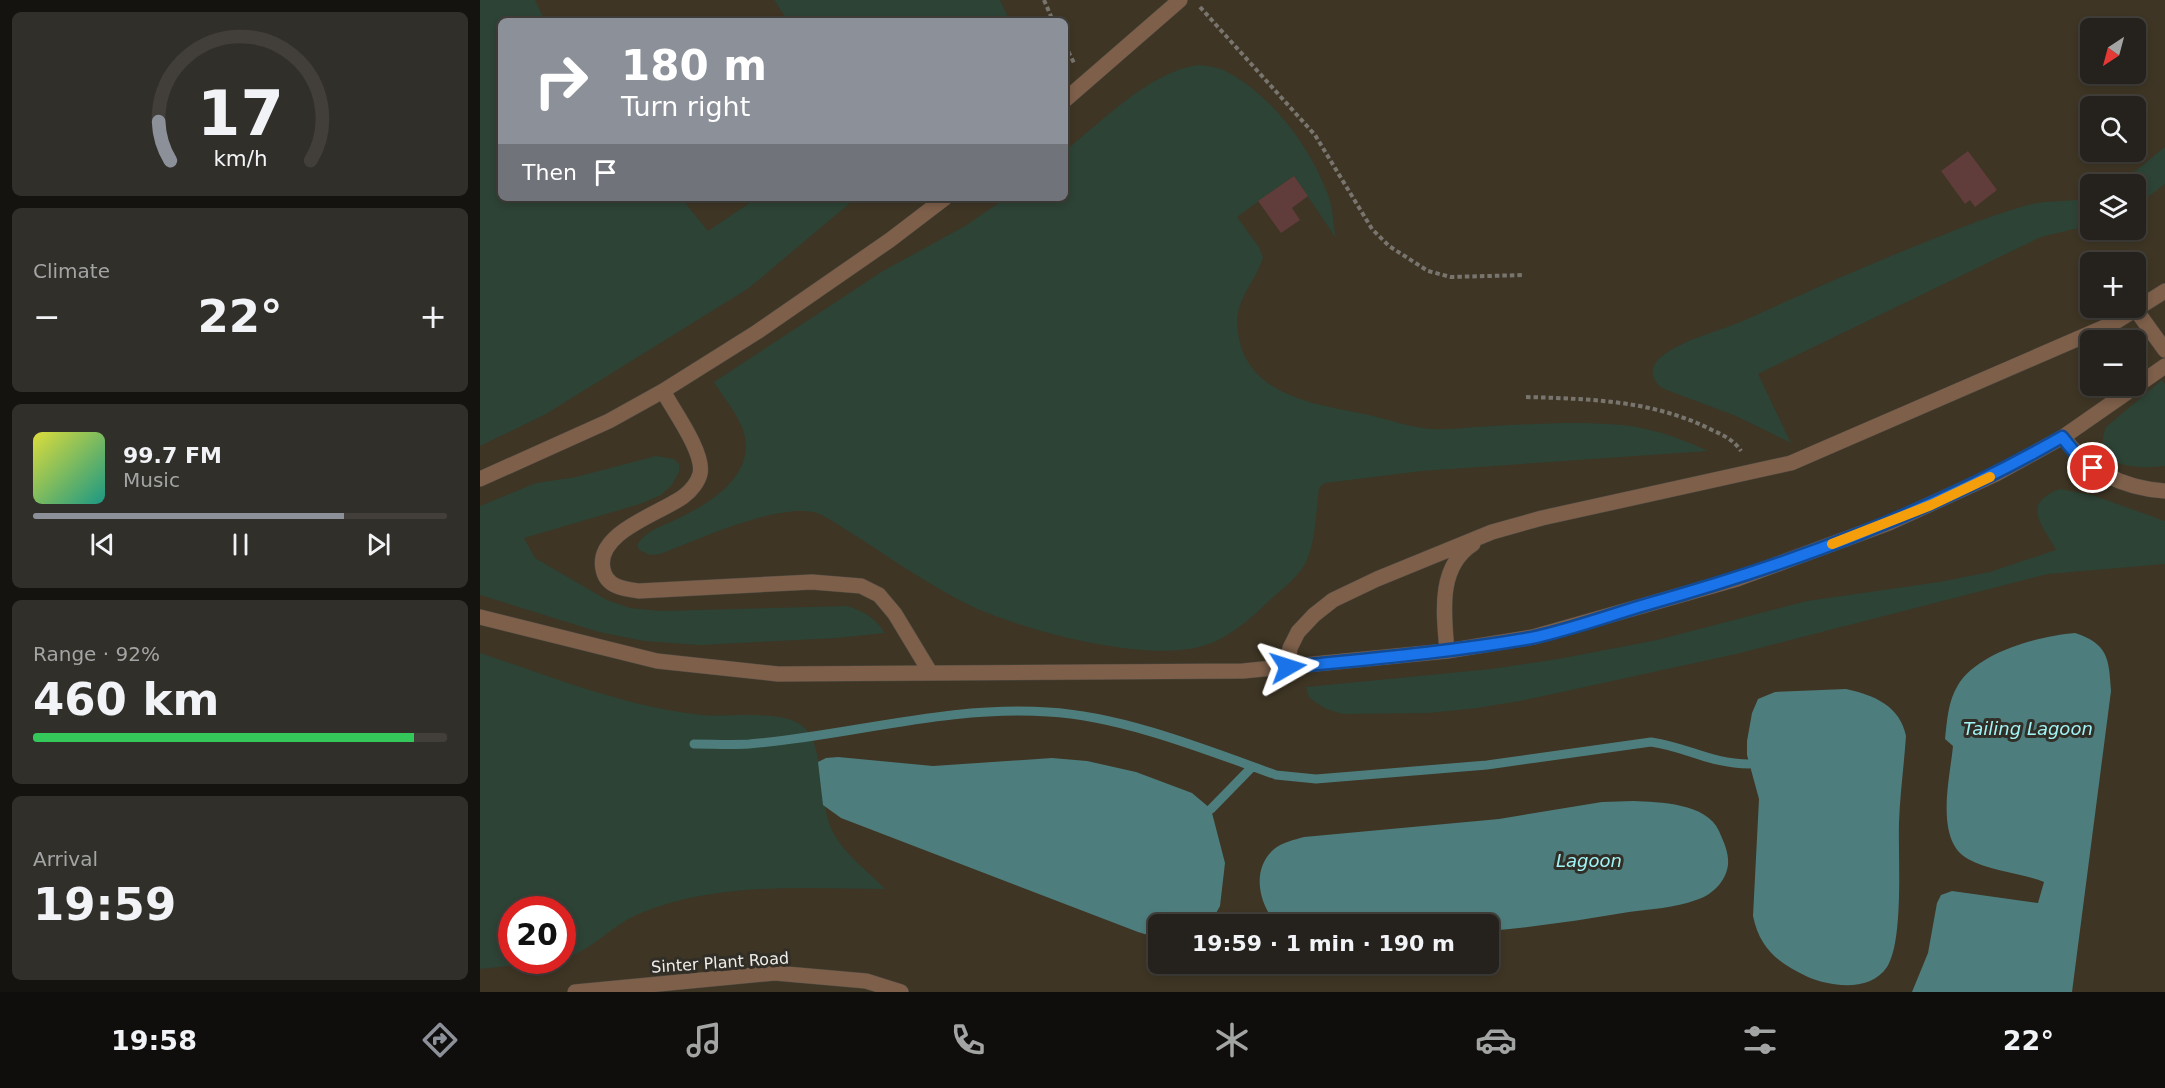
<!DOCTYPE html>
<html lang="en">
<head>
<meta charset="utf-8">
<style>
  body { margin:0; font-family:"DejaVu Sans",sans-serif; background:#312f2a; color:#f1f3f6; height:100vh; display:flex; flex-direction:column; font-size:22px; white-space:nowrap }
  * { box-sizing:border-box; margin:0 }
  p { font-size:20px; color:#a3a4a4 }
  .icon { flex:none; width:33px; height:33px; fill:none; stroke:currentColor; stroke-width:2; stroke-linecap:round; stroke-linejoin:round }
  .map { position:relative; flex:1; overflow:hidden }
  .panel { display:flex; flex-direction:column; gap:12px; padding:12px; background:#141310; width:480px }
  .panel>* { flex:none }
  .banner { position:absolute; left:18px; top:18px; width:570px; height:183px; border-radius:9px; box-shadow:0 3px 9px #0003,0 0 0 2px #423f3b; background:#8c9099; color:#fff; overflow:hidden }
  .needle { width:39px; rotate:216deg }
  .controls { position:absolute; left:1600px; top:18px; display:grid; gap:12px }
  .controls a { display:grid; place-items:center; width:66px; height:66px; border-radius:9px; background:#25221d; box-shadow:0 3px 9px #0003,0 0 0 2px #423f3b; font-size:30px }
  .speed { position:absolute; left:18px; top:896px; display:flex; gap:12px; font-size:30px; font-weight:700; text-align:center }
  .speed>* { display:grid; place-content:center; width:78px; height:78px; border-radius:50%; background:#25221d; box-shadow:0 3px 9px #0003,0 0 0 2px #423f3b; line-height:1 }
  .speed .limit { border:9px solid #d22; background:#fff; color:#111 }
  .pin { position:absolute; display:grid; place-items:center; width:51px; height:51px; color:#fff; margin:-26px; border:3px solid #fff; border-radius:50%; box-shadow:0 2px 6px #0007 }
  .me { position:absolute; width:66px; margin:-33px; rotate:84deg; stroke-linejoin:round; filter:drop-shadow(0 0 4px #0008) }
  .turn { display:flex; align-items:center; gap:21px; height:126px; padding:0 24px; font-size:27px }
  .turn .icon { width:78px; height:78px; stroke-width:2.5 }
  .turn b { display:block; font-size:42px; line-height:51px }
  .then { display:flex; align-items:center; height:57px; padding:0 24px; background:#0003; gap:12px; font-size:22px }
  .big { font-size:45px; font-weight:800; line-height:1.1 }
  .panel .widget { flex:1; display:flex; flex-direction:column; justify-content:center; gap:9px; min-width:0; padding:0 21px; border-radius:9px; background:#312f2a }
  .panel .dial { align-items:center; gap:0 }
  .dial svg { height:156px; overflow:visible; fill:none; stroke:#423f3b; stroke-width:7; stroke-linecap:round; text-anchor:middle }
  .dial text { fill:#f1f3f6; stroke:none }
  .song { display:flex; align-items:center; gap:18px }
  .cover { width:72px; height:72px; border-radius:9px; background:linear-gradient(135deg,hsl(60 70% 55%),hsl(170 70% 35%)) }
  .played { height:6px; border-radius:3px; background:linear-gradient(90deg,#8c9099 75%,#423f3b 75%) }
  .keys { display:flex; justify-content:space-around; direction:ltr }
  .heat { display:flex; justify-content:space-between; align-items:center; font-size:33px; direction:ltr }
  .charge { height:9px; border-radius:4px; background:linear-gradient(90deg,#34c759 92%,#423f3b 0) }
  .trip { position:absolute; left:668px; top:914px; width:351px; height:60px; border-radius:9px; background:#25221d; box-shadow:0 3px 9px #0003,0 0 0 2px #423f3b; font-weight:800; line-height:60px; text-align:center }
  .menu { display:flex; height:96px; justify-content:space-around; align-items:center; background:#0f0e0c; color:#a3a4a4 }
  .menu .icon { width:42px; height:42px }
  .menu .current { color:#8c9099 }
  .menu b { font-size:27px; color:#f1f3f6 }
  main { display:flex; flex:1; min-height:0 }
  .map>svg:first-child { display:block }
  .industrial { fill:#3e3524; fill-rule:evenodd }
  .green { fill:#2d4335 }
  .water { fill:#4e7d7d }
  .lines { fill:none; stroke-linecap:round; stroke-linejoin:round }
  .stream { stroke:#4e7d7d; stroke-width:9 }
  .building { fill:#603c3b }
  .minor-casing { stroke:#4c4942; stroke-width:16 }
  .path { stroke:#78756f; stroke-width:4; stroke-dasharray:4.5 3; stroke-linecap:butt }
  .minor { stroke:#7d5f4a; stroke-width:15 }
  .route-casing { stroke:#114b97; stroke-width:15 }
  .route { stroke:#1a73e8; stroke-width:10 }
  .slow { stroke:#f59e0b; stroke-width:10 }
  .labels { text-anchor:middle; stroke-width:6; stroke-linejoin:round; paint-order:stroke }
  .street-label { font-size:16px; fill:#f0eee9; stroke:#312e27 }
  .water-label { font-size:18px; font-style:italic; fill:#a2f5f6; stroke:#312e27 }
</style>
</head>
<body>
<main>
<section class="panel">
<div class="widget dial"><svg viewBox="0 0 100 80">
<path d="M14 69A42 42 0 1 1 86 69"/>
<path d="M14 69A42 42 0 0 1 8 49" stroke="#8c9099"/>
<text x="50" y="56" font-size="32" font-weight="700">17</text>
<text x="50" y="72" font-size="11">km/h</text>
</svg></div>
<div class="widget"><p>Climate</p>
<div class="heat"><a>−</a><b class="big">22°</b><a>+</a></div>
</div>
<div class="widget">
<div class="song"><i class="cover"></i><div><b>99.7 FM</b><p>Music</p></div></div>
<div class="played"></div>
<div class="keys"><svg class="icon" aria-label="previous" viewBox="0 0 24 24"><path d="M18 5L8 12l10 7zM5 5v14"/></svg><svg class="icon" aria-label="pause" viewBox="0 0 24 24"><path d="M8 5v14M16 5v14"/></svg><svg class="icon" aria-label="next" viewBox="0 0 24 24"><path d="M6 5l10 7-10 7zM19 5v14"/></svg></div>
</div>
<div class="widget"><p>Range · 92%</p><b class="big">460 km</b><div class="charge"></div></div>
<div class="widget"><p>Arrival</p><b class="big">19:59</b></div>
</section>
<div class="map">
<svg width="1685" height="992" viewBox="0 0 1685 992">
  <rect width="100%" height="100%" fill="#312e27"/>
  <path class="industrial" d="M0,0H1685V992H0ZM21,21H585V198H21ZM1611,28H1656V74H1611ZM1611,106H1656V152H1611ZM1611,184H1656V230H1611ZM1611,262H1656V308H1611ZM1611,340H1656V386H1611ZM32,909H82V960H32ZM678,924H1008V963H678Z"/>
  <path class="green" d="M0,0H55L65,21H21V198H201L228,231L277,198H376L269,288L66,414L0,446Z
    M294,0H520L530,21H308Z
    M718,65C729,66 739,67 749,73C793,97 829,146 847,192C853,206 853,223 856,238L814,176L757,217L779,247L783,257C775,285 753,299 758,332C766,397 837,404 889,415C909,420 930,427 951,429C965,430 981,428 996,427C1040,425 1084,421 1128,424C1166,426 1193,435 1228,451L942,471L845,483L839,488C836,511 836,538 827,560C820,576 803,588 790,600C770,619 748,640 719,647C661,662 535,629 481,601C437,578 396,548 354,522C348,519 343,515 337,513C299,502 217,540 180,554L170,555L159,550L157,545C165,531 180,527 195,520C229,504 278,475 263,430C257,413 243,397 234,382L403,271L485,226L526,198H585V151C621,122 671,71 718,65Z
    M1685,147V184L1656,206V184H1639Z
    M1611,198V225L1561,237L1278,374L1311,443L1256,416L1184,389C1171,381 1168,368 1181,357C1205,338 1238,332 1265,320C1327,292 1389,264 1453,239C1485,226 1518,213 1552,204C1571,200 1592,202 1611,198Z
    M1682,380L1685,384V466C1658,469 1610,469 1626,427Z
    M176,456L194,459L199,464V472L192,485L181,495L160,504L44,538L55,558L127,600L150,608L180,611L367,606C385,612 394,617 405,633L357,638L220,645L164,641L119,632L0,595V506L56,483L96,477Z
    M1580,489L1612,495L1685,521V564L1568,574L1256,654L1040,701L997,708L949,713L863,714L846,709L835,702L829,697L826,687L1011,669L1078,659L1177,640L1327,601L1459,582L1510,572L1576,550C1562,524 1540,504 1580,489Z
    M0,653C73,677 146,707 223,715C250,718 304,708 325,728C345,748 338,803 353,832C364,854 388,871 405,889C324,888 237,882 161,913C133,924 113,950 83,959L82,909H32V960H80L0,969Z"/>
  <path class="water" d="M1595,633C1628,644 1629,658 1631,691L1592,992H1432L1448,953L1457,903L1461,895L1472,891L1558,903L1564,882C1541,873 1509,871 1488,859C1454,840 1470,778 1473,746L1465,739C1467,721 1468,701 1478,685C1498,652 1559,636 1595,633Z
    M1366,689C1394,695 1420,706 1426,736C1424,765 1420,794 1419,823C1418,856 1424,941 1407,967C1390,992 1352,987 1328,977C1298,963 1280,949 1273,916L1279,799L1267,755V741L1272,713L1278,699L1295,692Z
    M358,757L453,766L572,758L607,761L656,772L712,793L731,809L745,863L740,906L730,924H678V938L658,932L361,818L343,805L338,762L346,758Z
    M1153,801C1179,802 1227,803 1239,831C1248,851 1254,866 1239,885C1233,892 1224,898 1216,900C1195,908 1170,909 1149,912C1102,920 1055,927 1008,931V924H797C779,905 771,870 793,850C802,842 814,840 824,837L1019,819L1122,802Z"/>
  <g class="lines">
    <path class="stream" d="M214,744C232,744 251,745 269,744C368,736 468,705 568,712C642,716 727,750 796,775L836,779L1007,765L1171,742C1207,747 1231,764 1269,764
      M731,809L772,767"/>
  </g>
  <path class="building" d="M1488,151L1517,190L1495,207L1490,200L1485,204L1461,171Z
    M814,176L828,196L812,208L820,220L801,233L778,201Z"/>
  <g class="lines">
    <defs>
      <path id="minor" d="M585,100L700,0
        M1656,310L1685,350
        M183,391C193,410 225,453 220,474C218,482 211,491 204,496C182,513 115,532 123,569C126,587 144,589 159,591L332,582L381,586L399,595L415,614L450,672
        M1583,437C1608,471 1643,488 1685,491
        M0,479L129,421L183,391L277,332L410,240L465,198
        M0,617L177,661L298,674L763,671L967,651L1053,637L1257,579L1409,523L1516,474L1583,437L1685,366
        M967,651C964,614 957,567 993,544
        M808,667L810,648L818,632L834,615L853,600L897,579L1012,532L1062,518L1311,463L1634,323L1685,291
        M95,992L295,973L386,981L421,992"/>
    </defs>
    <use href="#minor" class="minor-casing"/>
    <path class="path" d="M564,0L573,21
      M720,7L835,135L892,229L909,246L948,271L971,277L1044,275
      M585,45L594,63
      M1046,397C1110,399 1173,400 1232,430C1243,435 1254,440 1261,451"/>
    <use href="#minor" class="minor"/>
  </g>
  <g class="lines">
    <defs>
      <path id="route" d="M808,667C889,659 971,652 1051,638C1090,630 1130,615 1168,604C1314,563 1451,512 1582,437L1596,454L1613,468"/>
    </defs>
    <use href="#route" class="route-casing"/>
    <use href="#route" class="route"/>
    <path class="slow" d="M1352,544L1451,505L1510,477"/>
  </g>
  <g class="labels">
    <g class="street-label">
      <text transform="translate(240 962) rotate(-4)" y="6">Sinter Plant Road</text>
    </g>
    <g class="water-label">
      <text x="1548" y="735">Tailing Lagoon</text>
      <text x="1109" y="867">Lagoon</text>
    </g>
  </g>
</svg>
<div class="controls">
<a><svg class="needle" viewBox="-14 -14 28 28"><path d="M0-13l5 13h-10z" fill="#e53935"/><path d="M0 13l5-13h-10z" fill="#a3a4a4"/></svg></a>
<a><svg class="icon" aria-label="search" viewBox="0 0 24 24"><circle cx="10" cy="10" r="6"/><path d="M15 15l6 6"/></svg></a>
<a><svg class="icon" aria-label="layers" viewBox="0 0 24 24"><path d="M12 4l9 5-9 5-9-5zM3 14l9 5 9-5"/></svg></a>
<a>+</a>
<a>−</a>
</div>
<div class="speed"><div class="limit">20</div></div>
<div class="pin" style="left:1613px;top:468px;background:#d93025"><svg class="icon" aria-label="arrive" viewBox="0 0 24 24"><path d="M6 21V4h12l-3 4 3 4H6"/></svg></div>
<svg class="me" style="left:808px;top:667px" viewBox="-20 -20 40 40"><path d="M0-17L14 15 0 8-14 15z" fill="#1a73e8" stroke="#fff" stroke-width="4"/></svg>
<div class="trip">19:59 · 1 min · 190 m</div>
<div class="banner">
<div class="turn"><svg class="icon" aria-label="right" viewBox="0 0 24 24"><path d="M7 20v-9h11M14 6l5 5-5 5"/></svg><div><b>180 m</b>Turn right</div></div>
<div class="then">Then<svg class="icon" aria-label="arrive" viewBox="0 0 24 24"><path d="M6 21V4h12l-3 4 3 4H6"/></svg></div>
</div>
</div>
</main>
<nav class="menu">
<b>19:58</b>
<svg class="icon current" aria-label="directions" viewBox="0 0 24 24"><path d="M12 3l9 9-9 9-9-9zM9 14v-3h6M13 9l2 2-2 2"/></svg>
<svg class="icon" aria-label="music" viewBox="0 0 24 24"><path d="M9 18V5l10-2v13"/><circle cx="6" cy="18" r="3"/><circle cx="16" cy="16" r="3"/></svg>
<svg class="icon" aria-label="phone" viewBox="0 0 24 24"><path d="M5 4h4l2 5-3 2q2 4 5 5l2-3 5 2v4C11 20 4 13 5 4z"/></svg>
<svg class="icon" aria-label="climate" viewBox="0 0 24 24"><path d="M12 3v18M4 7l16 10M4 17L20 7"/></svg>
<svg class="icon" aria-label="car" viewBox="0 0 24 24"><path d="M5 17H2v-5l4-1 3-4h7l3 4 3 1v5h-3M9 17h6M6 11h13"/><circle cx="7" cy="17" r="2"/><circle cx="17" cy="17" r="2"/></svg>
<svg class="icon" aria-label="filters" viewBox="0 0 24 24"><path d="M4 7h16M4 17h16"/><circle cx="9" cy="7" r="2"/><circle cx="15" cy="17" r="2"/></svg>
<b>22°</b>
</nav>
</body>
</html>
